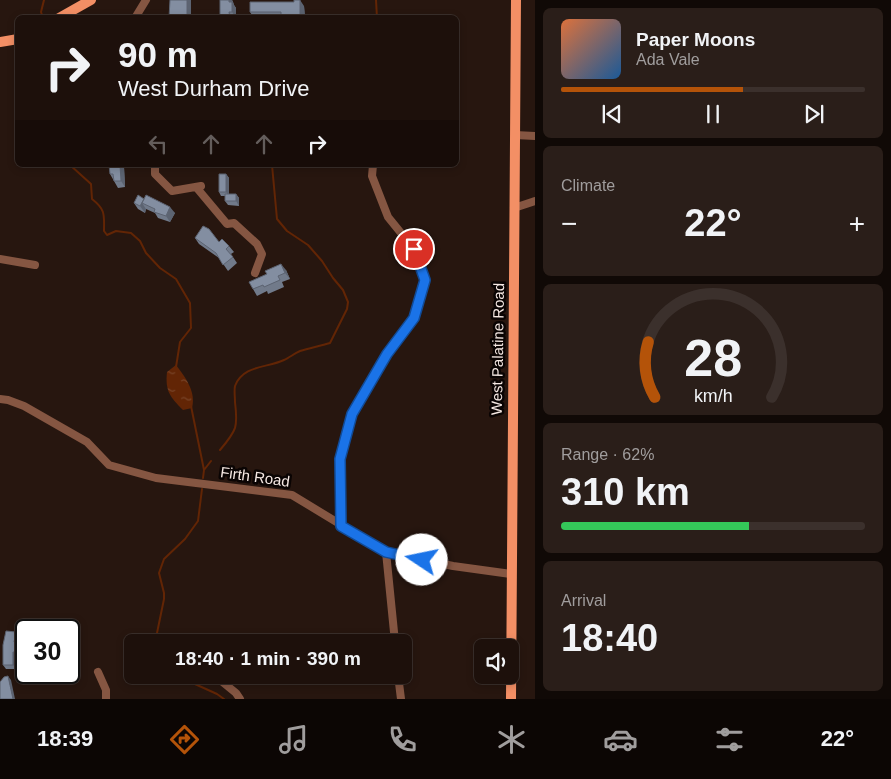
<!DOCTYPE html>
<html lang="en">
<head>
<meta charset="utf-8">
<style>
  body { margin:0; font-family:Arial,sans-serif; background:#2a1e19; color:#f1f3f6; height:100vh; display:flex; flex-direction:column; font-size:19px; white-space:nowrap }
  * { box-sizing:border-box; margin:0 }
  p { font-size:16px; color:#a09d9d }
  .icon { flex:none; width:28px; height:28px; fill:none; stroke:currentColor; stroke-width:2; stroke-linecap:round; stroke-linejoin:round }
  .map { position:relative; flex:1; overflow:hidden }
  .drawer { display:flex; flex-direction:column; gap:8px; padding:8px; background:#100906; width:356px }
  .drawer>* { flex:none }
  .hud { position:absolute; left:15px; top:15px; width:444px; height:152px; border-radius:8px; box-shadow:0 2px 8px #0003,0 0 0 1px #3b302c; background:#1d100b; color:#f1f3f6; overflow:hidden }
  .buttons { position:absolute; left:474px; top:639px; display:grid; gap:10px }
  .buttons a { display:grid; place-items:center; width:45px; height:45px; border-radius:8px; background:#1d100b; box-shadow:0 2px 8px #0003,0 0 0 1px #3b302c; font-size:25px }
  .speed { position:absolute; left:15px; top:619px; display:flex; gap:10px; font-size:25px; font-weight:700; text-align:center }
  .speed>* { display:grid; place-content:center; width:65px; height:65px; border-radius:50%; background:#1d100b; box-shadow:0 2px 8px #0003,0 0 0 1px #3b302c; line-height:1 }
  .speed .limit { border:2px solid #111; border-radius:8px; background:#fff; color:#111 }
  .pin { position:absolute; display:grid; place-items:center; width:42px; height:42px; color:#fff; margin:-21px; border:2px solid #fff; border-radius:50%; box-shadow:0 1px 5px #0007 }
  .me { position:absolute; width:55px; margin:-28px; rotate:281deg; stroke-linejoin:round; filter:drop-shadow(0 0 4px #0008) }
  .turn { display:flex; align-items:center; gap:18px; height:105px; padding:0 20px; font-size:22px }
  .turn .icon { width:65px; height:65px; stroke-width:2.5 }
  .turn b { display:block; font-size:35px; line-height:42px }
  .lanes { display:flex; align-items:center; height:48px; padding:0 20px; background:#0003; justify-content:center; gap:25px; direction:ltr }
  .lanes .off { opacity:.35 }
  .big { font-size:38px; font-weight:700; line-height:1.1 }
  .drawer .card { flex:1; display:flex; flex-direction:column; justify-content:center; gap:8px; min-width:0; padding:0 18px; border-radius:8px; background:#2a1e19 }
  .drawer .dial { align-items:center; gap:0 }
  .dial svg { height:130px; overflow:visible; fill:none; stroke:#3b302c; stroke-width:7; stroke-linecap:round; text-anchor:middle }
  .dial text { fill:#f1f3f6; stroke:none }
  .song { display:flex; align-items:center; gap:15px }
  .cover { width:60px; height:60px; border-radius:8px; background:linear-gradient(135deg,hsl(20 70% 55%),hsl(210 70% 35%)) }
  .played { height:5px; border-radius:2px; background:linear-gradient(90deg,#b45309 60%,#3b302c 60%) }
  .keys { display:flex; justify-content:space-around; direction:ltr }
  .heat { display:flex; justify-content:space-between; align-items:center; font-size:28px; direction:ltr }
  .charge { height:8px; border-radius:4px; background:linear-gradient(90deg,#34c759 62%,#3b302c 0) }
  .trip { position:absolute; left:124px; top:634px; width:288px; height:50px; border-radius:8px; background:#1d100b; box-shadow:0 2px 8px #0003,0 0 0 1px #3b302c; font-weight:700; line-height:50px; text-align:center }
  .menu { display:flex; height:80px; justify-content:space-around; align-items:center; background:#0c0604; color:#a09d9d }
  .menu .icon { width:35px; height:35px }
  .menu .on { color:#b45309 }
  .menu b { font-size:22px; color:#f1f3f6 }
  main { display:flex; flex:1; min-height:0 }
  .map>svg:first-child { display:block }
  .water { fill:url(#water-ripples) }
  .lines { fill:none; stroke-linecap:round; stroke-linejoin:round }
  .stream { stroke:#622505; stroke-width:2 }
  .minor { stroke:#855642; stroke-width:8 }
  .major { stroke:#f38f65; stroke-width:10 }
  .wall { fill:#717a8a }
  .shaded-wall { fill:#5c6371 }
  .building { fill:#838ea1; stroke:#5c6371 }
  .route-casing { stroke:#114b97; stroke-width:12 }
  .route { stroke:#1a73e8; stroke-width:9 }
  .labels { text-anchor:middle; stroke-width:5; stroke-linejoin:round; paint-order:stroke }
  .street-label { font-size:15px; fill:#f6e9e4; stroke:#0a0403 }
</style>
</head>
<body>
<main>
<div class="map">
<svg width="535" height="699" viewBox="0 0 535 699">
  <defs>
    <pattern id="water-ripples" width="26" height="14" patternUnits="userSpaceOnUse" patternTransform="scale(1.25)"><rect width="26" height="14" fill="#622505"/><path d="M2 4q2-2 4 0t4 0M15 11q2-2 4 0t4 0" fill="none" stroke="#794529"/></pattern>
  </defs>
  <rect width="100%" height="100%" fill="#27160f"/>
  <path class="water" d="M176,365C186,378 196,392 192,408L183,410C170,397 165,391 167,372Z"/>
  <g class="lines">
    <path class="stream" d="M376,0L377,18
      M43,18L41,12L44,0
      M70,165L91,184L92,199C106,210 104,215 104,231L107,235L116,231L131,233L140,241L146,253L160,268L176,279L190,303L191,328L180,342L176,367
      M191,406L204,470L203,478
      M220,450C237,430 238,427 235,402C235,397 234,391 235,386C243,365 267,368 284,360C289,358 295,353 300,351C310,348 320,346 330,343L347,309L348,302L343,290L333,278L322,261L308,245L287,231L277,219L272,165
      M204,470L211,461
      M162,642L157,633L164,599V593L159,573L164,559L185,539L198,521L202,489
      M175,675L217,694L224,699"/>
    <path class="minor" d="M135,18L146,0
      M515,135L535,136
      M155,165V174L172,191L201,186
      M196,187L227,224L234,223L257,244L262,254L255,273
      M514,208L535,201
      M0,259L35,265
      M0,399L8,400L24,406L87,442L109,465L156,478L292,495L386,552L453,566L511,574
      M341,526V459L352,414L387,354L414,318L425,280L414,249L388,217L372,176L373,165
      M386,552L395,642
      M98,672L106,690V699
      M214,675L236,693L240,699
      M398,675L401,699"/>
    <path class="major" d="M59,18L91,0
      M0,42L18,39
      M511,699L516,0"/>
  </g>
  <path class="wall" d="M220,0H232L233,2L234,5L236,8V18H220Z
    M304,6L305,18H254L250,12Z
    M124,167L125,187L118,188L110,174Z
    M226,174L229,178V194H236L239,198V206L228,205L225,201V196H221L219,192Z
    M144,199L175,213L170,222L158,218L155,213L146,209L145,213L138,209L134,203Z
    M195,238L219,242L229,246L234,252L231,254L237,263L228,271L219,258L199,244Z
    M286,270L290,279L282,282L284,287L268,294L267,291L257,296L253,289Z
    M16,632L19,636L18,644L20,648V656H16V669H6L3,665Z"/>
  <path class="shaded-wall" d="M187,0H191V18H187Z
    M229,0H232L233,2L234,5L236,8V18L232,12Z
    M300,0L304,6L305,18H302L300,15Z
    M229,12L233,18H230Z
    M120,165H123L124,167L125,187L121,181Z
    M226,174L229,178V197L226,192Z
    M236,194L239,198V206L236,201Z
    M144,199L142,203L146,209L145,213L140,206Z
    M170,207L175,213L170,222L166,216Z
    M281,264L286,270L290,279L285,273Z
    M16,632L19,636L18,644L20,648V656L17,652L14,642Z
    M13,652L16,656V669L13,665Z
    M8,676L11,680L15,699H13Z"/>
  <path class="building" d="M170,0H187V17L169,18Z
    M220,0H229V2H232V12H229L230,18H220Z
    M294,0H300V15H281V12H250V2H294Z
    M109,165H120L121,181H114L113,174H110Z
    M219,174H226V192H219Z
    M225,194H236V201H225Z
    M138,195L144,199L140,206L134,203Z
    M146,195L170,207L166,216L154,212L155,209L142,203Z
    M203,226L209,229L219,242L222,239L229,246L226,249L233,257L223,265L216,253L195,238Z
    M281,264L285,273L278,276L280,280L264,287L263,285L253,289L249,282L267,274L265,271Z
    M6,631L16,632L14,642L17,644V652H13V665H3V645Z
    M8,676L13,699H0V682L4,677Z"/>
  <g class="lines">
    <defs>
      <path id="route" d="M414,249L425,280L414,318L387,354L352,414L340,459L341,526L386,552L422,560"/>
    </defs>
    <use href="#route" class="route-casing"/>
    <use href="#route" class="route"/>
  </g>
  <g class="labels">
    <g class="street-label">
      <text transform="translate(498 349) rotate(-89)" y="5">West Palatine Road</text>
      <text transform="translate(255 477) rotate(8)" y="5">Firth Road</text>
    </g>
  </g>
</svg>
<div class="buttons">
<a><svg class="icon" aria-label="sound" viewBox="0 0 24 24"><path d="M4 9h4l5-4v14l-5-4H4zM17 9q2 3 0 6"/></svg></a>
</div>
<div class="speed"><div class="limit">30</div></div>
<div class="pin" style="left:414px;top:249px;background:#d93025"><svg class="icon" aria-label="arrive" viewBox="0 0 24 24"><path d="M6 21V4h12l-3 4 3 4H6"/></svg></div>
<svg class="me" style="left:422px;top:560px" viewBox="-20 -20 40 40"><circle r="19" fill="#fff"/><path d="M0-13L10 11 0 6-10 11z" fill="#1a73e8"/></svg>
<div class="trip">18:40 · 1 min · 390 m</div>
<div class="hud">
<div class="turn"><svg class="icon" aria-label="right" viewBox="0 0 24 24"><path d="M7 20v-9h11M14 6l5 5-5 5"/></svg><div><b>90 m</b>West Durham Drive</div></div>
<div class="lanes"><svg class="icon off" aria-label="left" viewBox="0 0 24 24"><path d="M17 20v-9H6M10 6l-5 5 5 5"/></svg><svg class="icon off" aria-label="ahead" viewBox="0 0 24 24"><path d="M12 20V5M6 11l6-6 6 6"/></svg><svg class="icon off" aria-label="ahead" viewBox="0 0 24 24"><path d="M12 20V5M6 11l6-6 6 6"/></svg><svg class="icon" aria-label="right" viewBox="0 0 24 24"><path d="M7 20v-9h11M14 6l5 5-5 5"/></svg></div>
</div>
</div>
<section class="drawer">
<div class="card">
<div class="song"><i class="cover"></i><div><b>Paper Moons</b><p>Ada Vale</p></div></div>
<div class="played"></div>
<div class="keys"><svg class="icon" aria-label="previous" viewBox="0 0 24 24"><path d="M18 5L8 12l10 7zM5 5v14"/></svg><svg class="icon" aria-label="pause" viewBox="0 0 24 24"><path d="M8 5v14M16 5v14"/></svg><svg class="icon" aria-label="next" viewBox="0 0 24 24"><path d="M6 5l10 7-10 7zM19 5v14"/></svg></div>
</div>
<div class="card"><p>Climate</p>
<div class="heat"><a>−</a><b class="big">22°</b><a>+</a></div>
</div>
<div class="card dial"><svg viewBox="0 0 100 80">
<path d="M14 69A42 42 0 1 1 86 69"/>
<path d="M14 69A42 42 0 0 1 10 35" stroke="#b45309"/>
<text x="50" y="56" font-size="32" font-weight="700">28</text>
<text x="50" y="72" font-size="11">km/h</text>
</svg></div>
<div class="card"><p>Range · 62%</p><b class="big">310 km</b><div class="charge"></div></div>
<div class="card"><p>Arrival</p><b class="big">18:40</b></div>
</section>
</main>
<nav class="menu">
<b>18:39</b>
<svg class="icon on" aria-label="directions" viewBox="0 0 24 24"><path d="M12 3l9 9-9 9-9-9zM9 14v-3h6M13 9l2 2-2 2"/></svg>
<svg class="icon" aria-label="music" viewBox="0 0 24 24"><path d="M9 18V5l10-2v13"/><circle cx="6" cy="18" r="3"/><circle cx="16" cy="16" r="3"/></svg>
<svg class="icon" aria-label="phone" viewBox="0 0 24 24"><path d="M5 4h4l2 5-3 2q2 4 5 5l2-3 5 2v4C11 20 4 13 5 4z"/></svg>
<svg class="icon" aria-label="climate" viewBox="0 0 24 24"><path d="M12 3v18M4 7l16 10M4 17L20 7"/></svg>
<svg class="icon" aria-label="car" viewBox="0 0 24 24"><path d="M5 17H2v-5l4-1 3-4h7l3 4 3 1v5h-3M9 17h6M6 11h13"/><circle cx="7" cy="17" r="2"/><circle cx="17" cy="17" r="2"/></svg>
<svg class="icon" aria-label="filters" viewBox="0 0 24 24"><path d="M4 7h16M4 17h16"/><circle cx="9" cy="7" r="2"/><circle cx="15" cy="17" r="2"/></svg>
<b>22°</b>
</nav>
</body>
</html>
